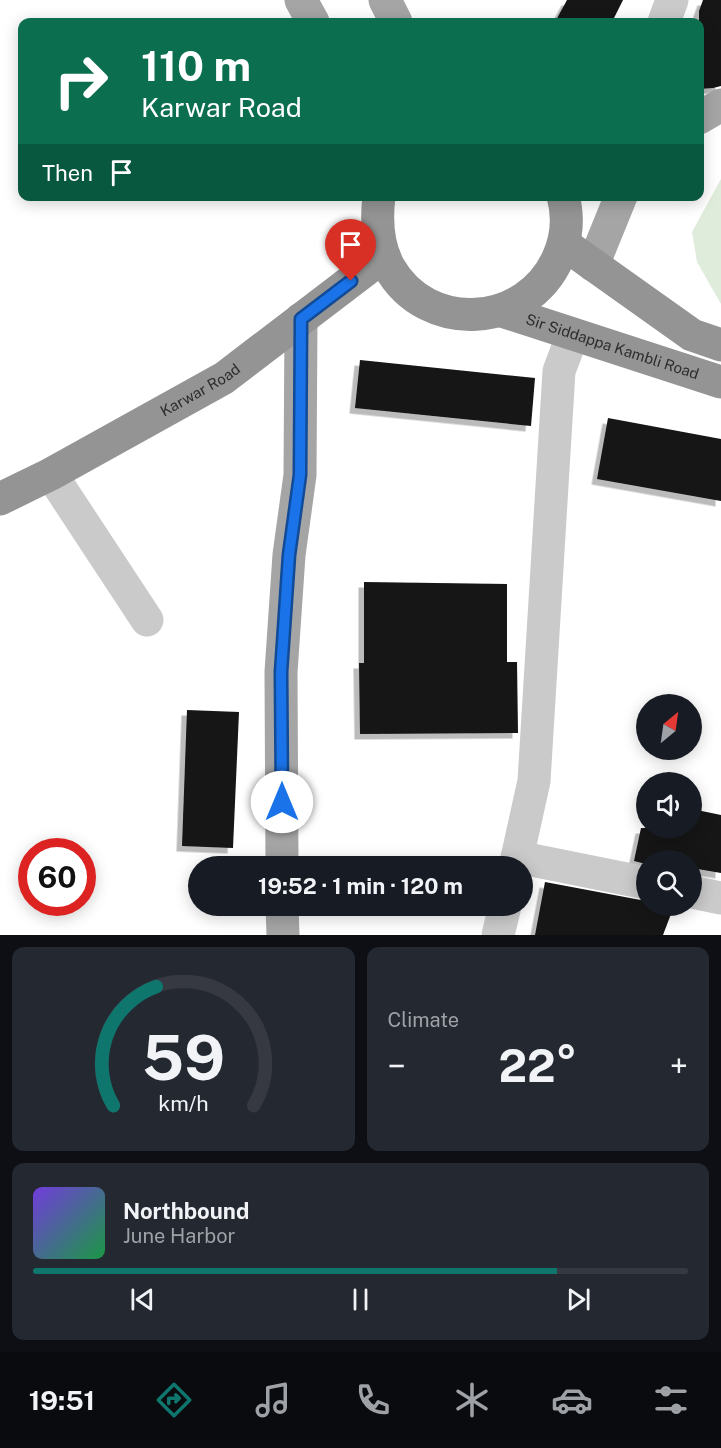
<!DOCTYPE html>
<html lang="en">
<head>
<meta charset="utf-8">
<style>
  body { margin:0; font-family:"Public Sans",sans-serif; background:#242831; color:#f1f3f6; height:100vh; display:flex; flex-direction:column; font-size:22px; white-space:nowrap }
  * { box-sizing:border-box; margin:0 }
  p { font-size:20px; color:#9ea1a6 }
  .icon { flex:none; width:33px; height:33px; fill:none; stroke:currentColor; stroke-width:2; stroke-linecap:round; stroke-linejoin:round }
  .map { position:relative; height:935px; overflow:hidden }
  .panel { display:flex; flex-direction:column; gap:12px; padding:12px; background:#0d0f14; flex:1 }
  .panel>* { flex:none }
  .top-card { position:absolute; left:18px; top:18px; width:686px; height:183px; border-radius:12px; box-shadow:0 3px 15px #0003; background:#0b6e4f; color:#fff; overflow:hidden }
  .needle { width:39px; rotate:29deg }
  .buttons { position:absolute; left:636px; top:694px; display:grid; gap:12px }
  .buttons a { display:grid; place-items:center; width:66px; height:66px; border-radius:50%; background:#171b24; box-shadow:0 3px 15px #0003; font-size:30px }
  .speed { position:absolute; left:18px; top:838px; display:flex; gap:12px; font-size:30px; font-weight:700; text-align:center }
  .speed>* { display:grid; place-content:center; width:78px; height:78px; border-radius:50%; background:#171b24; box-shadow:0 3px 15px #0003; line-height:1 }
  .speed .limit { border:9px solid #d22; background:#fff; color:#111 }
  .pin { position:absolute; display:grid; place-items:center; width:51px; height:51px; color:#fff; margin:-62px -26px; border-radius:50% 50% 50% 0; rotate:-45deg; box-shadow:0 0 6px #0007 }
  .pin .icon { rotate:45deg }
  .me { position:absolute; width:66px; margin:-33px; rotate:0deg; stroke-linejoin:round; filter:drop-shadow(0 0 4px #0008) }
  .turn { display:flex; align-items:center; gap:21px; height:126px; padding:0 24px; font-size:27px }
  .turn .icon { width:78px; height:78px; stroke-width:2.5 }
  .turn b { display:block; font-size:42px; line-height:51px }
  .then { display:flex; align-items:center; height:57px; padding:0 24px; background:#0003; gap:12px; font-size:22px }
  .big { font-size:45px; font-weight:700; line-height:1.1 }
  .panel .tile { flex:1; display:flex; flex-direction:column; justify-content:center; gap:9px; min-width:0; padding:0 21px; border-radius:12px; background:#242831 }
  .panel .dial { align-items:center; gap:0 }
  .dial svg { height:156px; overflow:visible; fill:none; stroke:#363941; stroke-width:7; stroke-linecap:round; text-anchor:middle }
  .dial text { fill:#f1f3f6; stroke:none }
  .song { display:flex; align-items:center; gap:18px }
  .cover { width:72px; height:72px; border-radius:9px; background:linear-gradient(135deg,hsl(260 70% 55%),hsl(140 70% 35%)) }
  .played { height:6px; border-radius:3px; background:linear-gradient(90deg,#0f766e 80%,#363941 80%) }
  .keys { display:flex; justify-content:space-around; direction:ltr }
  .heat { display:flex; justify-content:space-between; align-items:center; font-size:33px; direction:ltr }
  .panel .tiles { flex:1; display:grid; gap:12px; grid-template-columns:1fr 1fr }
  .tile:last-child { grid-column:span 2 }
  .trip { position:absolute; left:188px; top:856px; width:345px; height:60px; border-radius:30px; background:#171b24; box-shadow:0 3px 15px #0003; font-weight:700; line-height:60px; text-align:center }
  .tabs { display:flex; height:96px; justify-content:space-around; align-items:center; background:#090b0e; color:#9ea1a6 }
  .tabs .icon { width:42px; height:42px }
  .tabs .current { color:#0f766e }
  .tabs b { font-size:27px; color:#f1f3f6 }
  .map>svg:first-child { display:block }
  .green { fill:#dfebdb }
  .building { fill:#141414; filter:url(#shadow) }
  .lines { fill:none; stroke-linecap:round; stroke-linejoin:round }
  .minor { stroke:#cacaca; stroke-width:33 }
  .major { stroke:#a5a5a5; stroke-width:33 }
  .highway { stroke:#949494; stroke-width:33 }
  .route-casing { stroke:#114b97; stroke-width:15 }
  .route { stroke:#1a73e8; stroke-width:10 }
  .labels { text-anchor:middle; stroke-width:6; stroke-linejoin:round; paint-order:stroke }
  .street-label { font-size:15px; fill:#2d2d2d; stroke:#fff }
</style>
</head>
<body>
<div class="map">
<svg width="721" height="935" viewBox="0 0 721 935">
  <defs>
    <filter id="shadow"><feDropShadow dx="-5.5" dy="5.5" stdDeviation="0" flood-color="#0004"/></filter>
  </defs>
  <rect width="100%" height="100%" fill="#fff"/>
  <path class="green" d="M721,179V304L697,262L692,232Z"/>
  <path class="building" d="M567,0H623L612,22H555Z
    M703,0H721V86L713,88L699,89V11Z
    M360,360L535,378L531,426L355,408Z
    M608,418L721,439V501L597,479Z
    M364,582L507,584V662H517L518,733L360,734L359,663H364Z
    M187,710L239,712L233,848L182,846Z
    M692,809L721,815V873L692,868V861H646V864L634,861L641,828H692Z
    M545,882L646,901V906H674L663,935H535Z"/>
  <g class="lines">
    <path class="minor" d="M664,22L672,0
      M51,474L147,620
      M517,857L646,883
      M515,867L534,781L559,371L573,334
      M692,892L721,898
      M498,935L505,906"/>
    <path class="major" d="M301,0L313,22
      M385,0L396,22
      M699,118L721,105
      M593,265L621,196
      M282,867L281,672L289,555L300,475L301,319
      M282,906L283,935"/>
    <g class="highway">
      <path d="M379,196C376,221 377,245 389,267C427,335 527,328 558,258C567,238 569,218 563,196"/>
      <path d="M564,244L692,335L721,345"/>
      <path id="s1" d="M502,311L721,382"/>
      <path id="s2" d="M0,499L51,474L224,378L384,256"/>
    </g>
  </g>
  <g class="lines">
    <defs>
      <path id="route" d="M282,802L281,672L289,555L300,475L301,319L351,281"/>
    </defs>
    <use href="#route" class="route-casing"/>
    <use href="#route" class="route"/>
  </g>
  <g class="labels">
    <g class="street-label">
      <text dy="5" stroke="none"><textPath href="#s1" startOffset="116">Sir Siddappa Kambli Road</textPath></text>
      <text dy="5" stroke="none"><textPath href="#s2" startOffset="228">Karwar Road</textPath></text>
    </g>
  </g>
</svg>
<div class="buttons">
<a><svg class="needle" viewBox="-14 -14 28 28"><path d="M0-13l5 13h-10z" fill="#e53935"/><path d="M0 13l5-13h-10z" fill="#9ea1a6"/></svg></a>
<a><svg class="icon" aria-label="sound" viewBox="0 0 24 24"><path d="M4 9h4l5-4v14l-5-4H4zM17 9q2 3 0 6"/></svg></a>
<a><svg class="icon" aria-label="search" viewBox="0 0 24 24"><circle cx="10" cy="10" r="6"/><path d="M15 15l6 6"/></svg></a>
</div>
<div class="speed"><div class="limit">60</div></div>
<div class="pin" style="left:351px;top:281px;background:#d93025"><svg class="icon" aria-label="arrive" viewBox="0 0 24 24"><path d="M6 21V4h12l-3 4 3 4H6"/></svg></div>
<svg class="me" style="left:282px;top:802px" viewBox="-20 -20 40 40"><circle r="19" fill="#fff"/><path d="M0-13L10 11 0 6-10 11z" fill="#1a73e8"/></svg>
<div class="trip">19:52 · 1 min · 120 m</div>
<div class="top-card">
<div class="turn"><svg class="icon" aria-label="right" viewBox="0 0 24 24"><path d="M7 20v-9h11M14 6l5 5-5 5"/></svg><div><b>110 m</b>Karwar Road</div></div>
<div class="then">Then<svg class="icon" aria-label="arrive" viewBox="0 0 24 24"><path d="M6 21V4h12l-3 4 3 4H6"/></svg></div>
</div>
</div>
<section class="panel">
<div class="tiles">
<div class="tile dial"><svg viewBox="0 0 100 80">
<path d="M14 69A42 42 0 1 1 86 69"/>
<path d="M14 69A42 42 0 0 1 36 8" stroke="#0f766e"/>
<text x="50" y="56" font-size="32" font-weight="700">59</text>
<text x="50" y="72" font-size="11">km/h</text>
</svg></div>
<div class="tile"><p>Climate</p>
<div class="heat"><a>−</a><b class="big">22°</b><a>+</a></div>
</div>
<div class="tile">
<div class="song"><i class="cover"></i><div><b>Northbound</b><p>June Harbor</p></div></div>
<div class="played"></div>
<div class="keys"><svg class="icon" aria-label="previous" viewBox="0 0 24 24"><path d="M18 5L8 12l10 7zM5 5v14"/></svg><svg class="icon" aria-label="pause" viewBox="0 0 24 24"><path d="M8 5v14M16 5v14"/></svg><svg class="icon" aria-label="next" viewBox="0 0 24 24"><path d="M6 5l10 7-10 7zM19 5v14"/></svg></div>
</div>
</div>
</section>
<nav class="tabs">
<b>19:51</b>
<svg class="icon current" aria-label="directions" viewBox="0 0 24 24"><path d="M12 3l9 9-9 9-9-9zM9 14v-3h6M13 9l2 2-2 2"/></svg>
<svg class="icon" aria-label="music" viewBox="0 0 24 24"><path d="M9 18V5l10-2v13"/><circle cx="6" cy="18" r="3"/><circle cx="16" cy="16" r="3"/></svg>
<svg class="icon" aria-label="phone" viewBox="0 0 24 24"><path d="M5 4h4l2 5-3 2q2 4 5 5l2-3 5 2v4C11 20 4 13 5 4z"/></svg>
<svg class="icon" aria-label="climate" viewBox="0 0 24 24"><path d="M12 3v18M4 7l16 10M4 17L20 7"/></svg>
<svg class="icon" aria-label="car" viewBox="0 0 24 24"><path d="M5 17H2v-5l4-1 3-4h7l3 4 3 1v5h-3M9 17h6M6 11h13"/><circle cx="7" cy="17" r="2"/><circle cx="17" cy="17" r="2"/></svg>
<svg class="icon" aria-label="filters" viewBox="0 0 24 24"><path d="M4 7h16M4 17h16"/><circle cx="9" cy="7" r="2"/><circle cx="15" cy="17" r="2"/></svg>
</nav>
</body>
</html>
